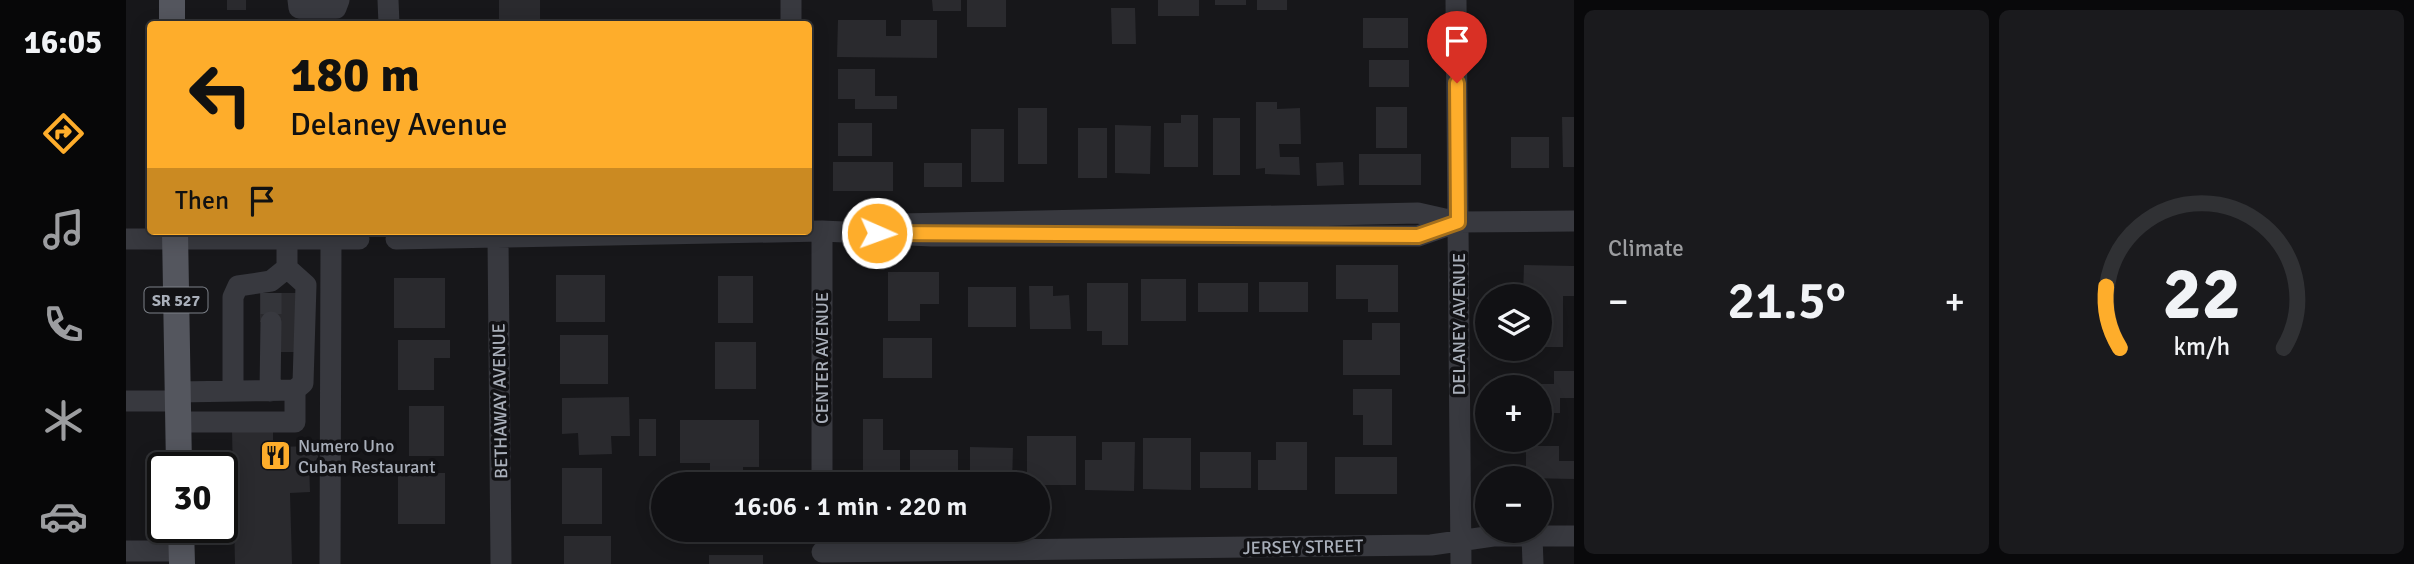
<!DOCTYPE html>
<html lang="en">
<head>
<meta charset="utf-8">
<style>
  body { margin:0; font-family:Signika,sans-serif; background:#1a1a1d; color:#f1f3f6; height:100vh; display:flex; flex-direction:column; font-size:26px; white-space:nowrap }
  * { box-sizing:border-box; margin:0 }
  p { font-size:23px; color:#9c9da0 }
  .icon { flex:none; width:38px; height:38px; fill:none; stroke:currentColor; stroke-width:2; stroke-linecap:round; stroke-linejoin:round }
  .map { position:relative; flex:1; overflow:hidden }
  .side { display:flex; flex-direction:column; gap:10px; padding:10px; background:#09090b; width:840px }
  .side>* { flex:none }
  .hud { position:absolute; left:21px; top:21px; width:665px; height:214px; border-radius:7px; box-shadow:0 4px 18px #0003,0 0 0 2px #303134; background:#fead2b; color:#111; overflow:hidden }
  .buttons { position:absolute; left:1349px; top:284px; display:grid; gap:14px }
  .buttons a { display:grid; place-items:center; width:77px; height:77px; border-radius:50%; background:#111114; box-shadow:0 4px 18px #0003,0 0 0 2px #303134; font-size:35px }
  .speed { position:absolute; left:21px; top:452px; display:flex; gap:14px; font-size:35px; font-weight:700; text-align:center }
  .speed>* { display:grid; place-content:center; width:91px; height:91px; border-radius:50%; background:#111114; box-shadow:0 4px 18px #0003,0 0 0 2px #303134; line-height:1 }
  .speed .limit { border:4px solid #111; border-radius:10px; background:#fff; color:#111 }
  .pin { position:absolute; display:grid; place-items:center; width:60px; height:60px; color:#fff; margin:-72px -30px; border-radius:50% 50% 50% 0; rotate:-45deg; box-shadow:0 0 7px #0007 }
  .pin .icon { rotate:45deg }
  .me { position:absolute; width:77px; margin:-38px; rotate:92deg; stroke-linejoin:round; filter:drop-shadow(0 0 5px #0008) }
  .turn { display:flex; align-items:center; gap:24px; height:147px; padding:0 28px; font-size:32px }
  .turn .icon { width:91px; height:91px; stroke-width:2.5 }
  .turn b { display:block; font-size:49px; line-height:60px }
  .then { display:flex; align-items:center; height:66px; padding:0 28px; background:#0003; gap:14px; font-size:26px }
  .big { font-size:52px; font-weight:600; line-height:1.1 }
  .side .card { flex:1; display:flex; flex-direction:column; justify-content:center; gap:10px; min-width:0; padding:0 24px; border-radius:10px; background:#1a1a1d }
  .side .dial { align-items:center; gap:0 }
  .dial svg { height:182px; overflow:visible; fill:none; stroke:#303134; stroke-width:7; stroke-linecap:round; text-anchor:middle }
  .dial text { fill:#f1f3f6; stroke:none }
  .heat { display:flex; justify-content:space-between; align-items:center; font-size:38px; direction:ltr }
  .side .tiles { flex:1; display:grid; gap:10px; grid-template-columns:repeat(2,1fr) }
  .trip { position:absolute; left:525px; top:472px; width:399px; height:70px; border-radius:35px; background:#111114; box-shadow:0 4px 18px #0003,0 0 0 2px #303134; font-weight:600; line-height:70px; text-align:center }
  main { display:flex; flex:1; min-height:0 }
  .tab-bar { display:flex; flex-direction:column; width:126px; justify-content:space-around; align-items:center; background:#070708; color:#9c9da0 }
  .tab-bar .icon { width:49px; height:49px }
  .tab-bar .selected { color:#fead2b }
  .tab-bar b { font-size:32px; color:#f1f3f6 }
  .map>svg:first-child { display:block }
  .building { fill:#2a2a2e }
  .lines { fill:none; stroke-linecap:round; stroke-linejoin:round }
  .minor-tunnel { stroke:#34353a; stroke-width:21; stroke-dasharray:21 10; stroke-linecap:butt }
  .minor { stroke:#38393f; stroke-width:21 }
  .major { stroke:#54565e; stroke-width:26 }
  .route-casing { stroke:#a5701c; stroke-width:18 }
  .route { stroke:#fead2b; stroke-width:12 }
  .labels { text-anchor:middle; stroke-width:7; stroke-linejoin:round; paint-order:stroke }
  .shield { fill:#121215; stroke:#7c8088; stroke-width:2 }
  .shield-label { font-size:16px; font-weight:bold; fill:#a9afba }
  .street-label { font-size:18px; fill:#a9afba; stroke:#121215 }
  .poi-label { font-size:18px; fill:#a9afba; stroke:#121215; text-anchor:start }
</style>
</head>
<body>
<main>
<nav class="tab-bar">
<b>16:05</b>
<svg class="icon selected" aria-label="directions" viewBox="0 0 24 24"><path d="M12 3l9 9-9 9-9-9zM9 14v-3h6M13 9l2 2-2 2"/></svg>
<svg class="icon" aria-label="music" viewBox="0 0 24 24"><path d="M9 18V5l10-2v13"/><circle cx="6" cy="18" r="3"/><circle cx="16" cy="16" r="3"/></svg>
<svg class="icon" aria-label="phone" viewBox="0 0 24 24"><path d="M5 4h4l2 5-3 2q2 4 5 5l2-3 5 2v4C11 20 4 13 5 4z"/></svg>
<svg class="icon" aria-label="climate" viewBox="0 0 24 24"><path d="M12 3v18M4 7l16 10M4 17L20 7"/></svg>
<svg class="icon" aria-label="car" viewBox="0 0 24 24"><path d="M5 17H2v-5l4-1 3-4h7l3 4 3 1v5h-3M9 17h6M6 11h13"/><circle cx="7" cy="17" r="2"/><circle cx="17" cy="17" r="2"/></svg>
</nav>
<div class="map">
<svg width="1448" height="564" viewBox="0 0 1448 564">
  <rect width="100%" height="100%" fill="#17171a"/>
  <path class="building" d="M101,0H120V10H101Z
    M373,0H414V22H373Z
    M806,0H835V11H807Z
    M841,0H880V27H841Z
    M1032,0H1073V16H1032Z
    M1089,0H1120V5H1089Z
    M1131,0H1161V10H1131Z
    M985,8H1009L1010,44H986Z
    M1237,18H1282V48H1237Z
    M712,20H760V36H775V20H811V58L711,57Z
    M1243,60H1283V87H1243Z
    M712,69H749V96H771V109H729V99H712Z
    M1130,102H1151V109L1174,108L1175,144H1153L1154,157H1173L1174,175L1139,174V168L1130,169Z
    M1250,107H1281V148H1250Z
    M892,108H921V164H892Z
    M1055,115H1072V167H1038V123H1055Z
    M1436,117H1448V167H1437Z
    M1087,118H1114V175H1087Z
    M712,123H746V156H712Z
    M989,125L1025,126L1024,174L989,173Z
    M952,128H981V178H952Z
    M845,129H878V182H845Z
    M1385,137H1423V168H1385Z
    M1233,154H1295V185H1233Z
    M707,162H767V191H707Z
    M1217,162L1218,185L1191,186L1190,163Z
    M798,163H836V187H798Z
    M1210,265H1272V312H1242V299H1210Z
    M1398,265L1448,266V296H1437V347H1414V296H1397Z
    M762,272H813V304H794V321H762Z
    M430,275H479V322H430Z
    M592,276H627V323H592Z
    M268,278H319V328H268Z
    M1015,279H1060V321H1015Z
    M1133,282H1182V312H1133Z
    M961,283H1002V345H976V331H961Z
    M1072,283H1122V312H1072Z
    M903,286H927V296L943,295L945,329H904Z
    M842,287H890V327H842Z
    M134,293H170V352H150V322H134Z
    M1246,323H1274V375H1217V340H1246Z
    M434,335H482V384H434Z
    M757,338H806V378H757Z
    M272,340H324V358H308V390H272Z
    M589,342H630V389H589Z
    M1428,371H1448V398H1434V413H1414V387H1400V384H1428Z
    M1227,389H1266V445H1237V415H1227Z
    M503,397L504,436H485L486,454L453,455L452,433L436,434V398Z
    M283,406H318V456H283Z
    M513,419H530V456H513Z
    M737,419H757V450H774V485H737Z
    M554,420H633V467H617V480H584V463H554Z
    M147,430V447L192,446V465H183L184,492L164,493L166,564H109L106,431Z
    M901,436H950V485H901Z
    M1017,438H1065V490L1017,489Z
    M976,442H1009L1008,491L959,490V460H976Z
    M1150,442H1181V490H1132V460H1150Z
    M1400,446H1433V461H1448V479L1400,478Z
    M844,447L887,448L886,485H844Z
    M784,450H832V485H784Z
    M1074,452H1125V488H1074Z
    M1209,457H1271V494H1209Z
    M436,468H476V524H436Z
    M272,473H319V524H272Z
    M586,530H634V538H586Z
    M438,536H485V564H438Z
    M583,555H637V564H583Z"/>
  <g class="lines">
    <path class="minor-tunnel" d="M145,293V322"/>
    <path class="minor" d="M172,0L173,8H210L213,0
      M262,0L263,24
      M665,0V24
      M1330,0L1335,564
      M774,224L1292,213L1332,222L1448,221
      M696,231V485
      M372,238L375,564
      M0,239H233
      M270,239L696,231L806,236H1292L1332,222
      M107,391V297L112,286L145,281L161,268
      M144,391L145,322
      M51,392L169,390L177,383L180,285L161,268V240
      M0,401H51
      M52,422H169V390
      M1406,536L1407,564
      M0,551H56
      M696,552L1305,545L1367,536H1448
      M204,564L205,239"/>
    <path class="major" d="M46,0V24
      M49,231L53,467
      M55,527L56,564"/>
  </g>
  <g class="lines">
    <defs>
      <path id="route" d="M751,233L1292,236L1332,222L1331,83"/>
    </defs>
    <use href="#route" class="route-casing"/>
    <use href="#route" class="route"/>
  </g>
  <defs>
    <symbol id="restaurant-square" viewBox="-11 -11 22 22"><rect x="-9" y="-9" width="18" height="18" rx="4" fill="#fead2b" stroke="#121215"/><path d="M-5-6h1v4h1v-4h1v4h1v-4h1v5L-1.5 .5V6h-2V.5L-5-1ZM5-6V6H3V1.5H1.5Q1.5-4 5-6Z" fill="#111"/></symbol>
  </defs>
  <g fill-rule="evenodd">
    <use href="#restaurant-square" x="132" y="438" width="35" height="35"/>
  </g>
  <g class="labels">
    <rect class="shield" x="18.5" y="287.5" width="63" height="25" rx="5"/>
    <g class="shield-label">
      <text x="50" y="306">SR 527</text>
    </g>
    <g class="street-label">
      <text transform="translate(1333 324) rotate(-90)" y="6">DELANEY AVENUE</text>
      <text transform="translate(696 358) rotate(-90)" y="6">CENTER AVENUE</text>
      <text transform="translate(374 401) rotate(-91)" y="6">BETHAWAY AVENUE</text>
      <text transform="translate(1177 547) rotate(-1)" y="6">JERSEY STREET</text>
    </g>
    <g class="poi-label">
      <text x="172" y="452">Numero Uno<tspan x="172" dy="21">Cuban Restaurant</tspan></text>
    </g>
  </g>
</svg>
<div class="buttons">
<a><svg class="icon" aria-label="layers" viewBox="0 0 24 24"><path d="M12 4l9 5-9 5-9-5zM3 14l9 5 9-5"/></svg></a>
<a>+</a>
<a>−</a>
</div>
<div class="speed"><div class="limit">30</div></div>
<div class="pin" style="left:1331px;top:83px;background:#d93025"><svg class="icon" aria-label="arrive" viewBox="0 0 24 24"><path d="M6 21V4h12l-3 4 3 4H6"/></svg></div>
<svg class="me" style="left:751px;top:233px" viewBox="-20 -20 40 40"><circle r="17" fill="#fead2b" stroke="#fff" stroke-width="3"/><path d="M0-11L8 9 0 5-8 9z" fill="#fff"/></svg>
<div class="trip">16:06 · 1 min · 220 m</div>
<div class="hud">
<div class="turn"><svg class="icon" aria-label="left" viewBox="0 0 24 24"><path d="M17 20v-9H6M10 6l-5 5 5 5"/></svg><div><b>180 m</b>Delaney Avenue</div></div>
<div class="then">Then<svg class="icon" aria-label="arrive" viewBox="0 0 24 24"><path d="M6 21V4h12l-3 4 3 4H6"/></svg></div>
</div>
</div>
<section class="side">
<div class="tiles">
<div class="card"><p>Climate</p>
<div class="heat"><a>−</a><b class="big">21.5°</b><a>+</a></div>
</div>
<div class="card dial"><svg viewBox="0 0 100 80">
<path d="M14 69A42 42 0 1 1 86 69"/>
<path d="M14 69A42 42 0 0 1 8 42" stroke="#fead2b"/>
<text x="50" y="56" font-size="32" font-weight="700">22</text>
<text x="50" y="72" font-size="11">km/h</text>
</svg></div>
</div>
</section>
</main>
</body>
</html>
